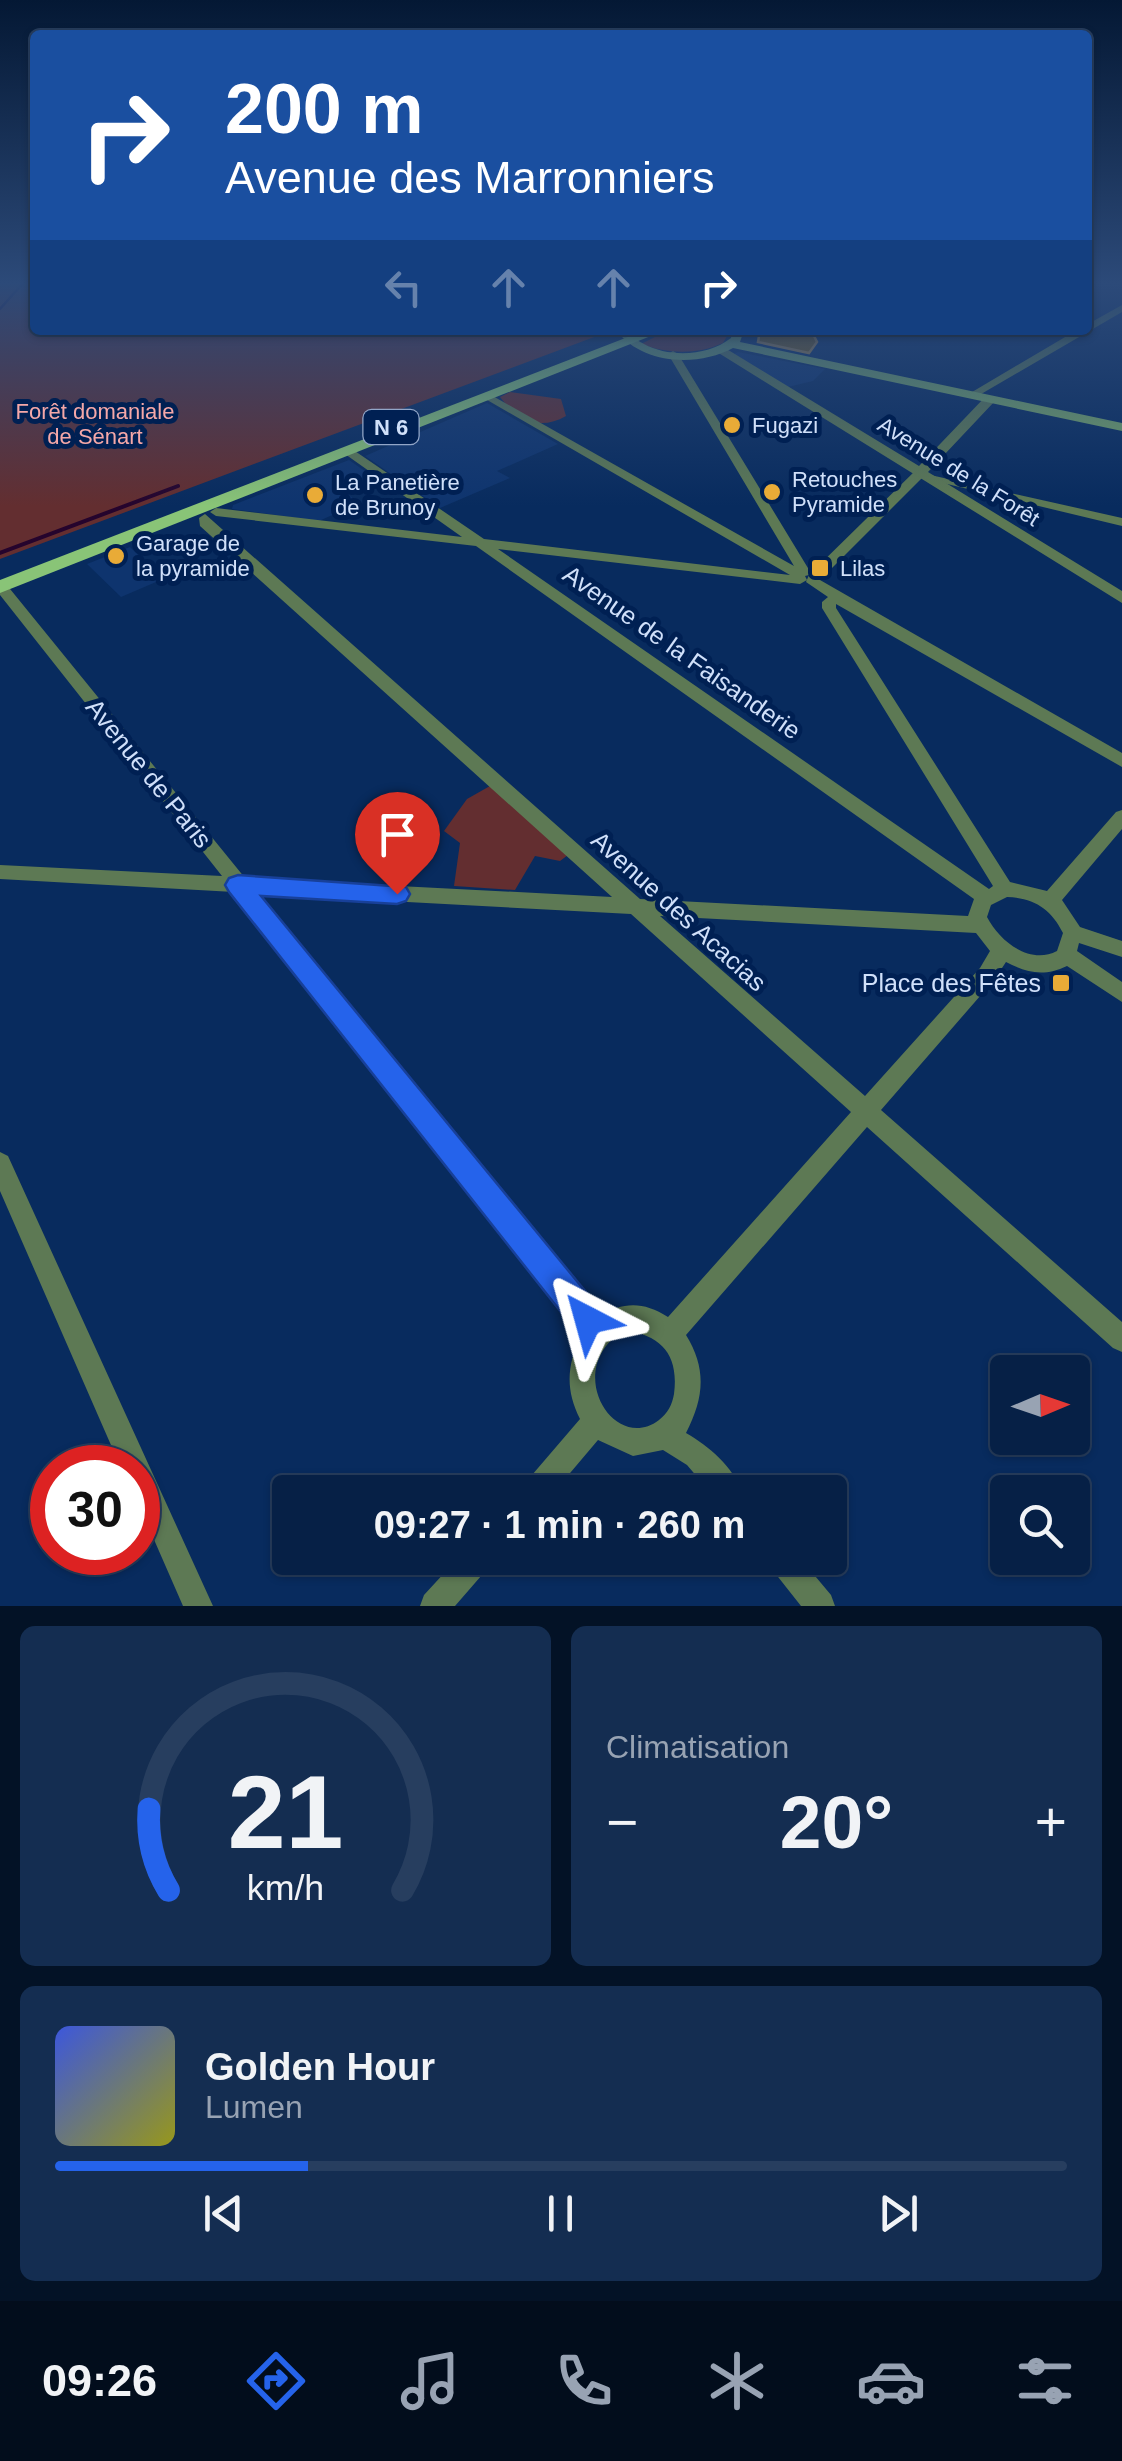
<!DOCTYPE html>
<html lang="fr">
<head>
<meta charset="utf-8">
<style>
  body { margin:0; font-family:Helvetica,sans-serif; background:#142d51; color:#f1f3f6; height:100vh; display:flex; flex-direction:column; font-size:38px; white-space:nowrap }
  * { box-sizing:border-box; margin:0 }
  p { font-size:32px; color:#98a3b3 }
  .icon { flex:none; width:55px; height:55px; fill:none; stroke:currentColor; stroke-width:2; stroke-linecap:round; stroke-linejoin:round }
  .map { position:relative; height:1606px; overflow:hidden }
  .drawer { display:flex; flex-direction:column; gap:20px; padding:20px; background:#031226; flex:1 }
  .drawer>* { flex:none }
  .guide { position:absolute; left:30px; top:30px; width:1062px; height:305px; border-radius:10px; box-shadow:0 2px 8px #0004,0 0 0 2px #273e5f; background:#1a4fa0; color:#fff; overflow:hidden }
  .needle { width:65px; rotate:88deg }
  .fabs { position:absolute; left:990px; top:1355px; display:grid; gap:20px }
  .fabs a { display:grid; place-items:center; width:100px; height:100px; border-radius:10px; background:#062046; box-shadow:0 2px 8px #0004,0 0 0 2px #273e5f; font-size:50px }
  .speed { position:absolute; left:30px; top:1445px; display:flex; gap:20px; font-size:50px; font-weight:700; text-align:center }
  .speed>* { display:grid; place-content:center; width:130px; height:130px; border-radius:50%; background:#062046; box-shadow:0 2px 8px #0004,0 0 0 2px #273e5f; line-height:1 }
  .speed .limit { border:15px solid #d22; background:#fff; color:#111 }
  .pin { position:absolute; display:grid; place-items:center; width:85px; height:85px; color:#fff; margin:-102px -42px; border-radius:50% 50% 50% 0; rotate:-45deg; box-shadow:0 0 10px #0007 }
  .pin .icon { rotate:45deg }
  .me { position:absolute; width:110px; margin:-55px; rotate:321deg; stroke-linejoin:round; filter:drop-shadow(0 0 8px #0008) }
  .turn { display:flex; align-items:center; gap:35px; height:210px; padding:0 30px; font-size:45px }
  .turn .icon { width:130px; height:130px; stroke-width:2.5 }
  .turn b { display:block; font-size:70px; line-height:85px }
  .lanes { display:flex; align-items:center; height:95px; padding:0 30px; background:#0003; justify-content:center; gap:50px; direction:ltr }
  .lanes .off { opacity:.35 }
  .big { font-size:75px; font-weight:800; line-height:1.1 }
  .drawer .widget { flex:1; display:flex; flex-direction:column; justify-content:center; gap:15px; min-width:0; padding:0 35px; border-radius:15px; background:#142d51 }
  .drawer .dial { align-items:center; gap:0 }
  .dial svg { height:260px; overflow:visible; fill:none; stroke:#273e5f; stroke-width:7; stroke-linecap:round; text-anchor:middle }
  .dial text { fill:#f1f3f6; stroke:none }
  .song { display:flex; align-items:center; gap:30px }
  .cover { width:120px; height:120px; border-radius:15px; background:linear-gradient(135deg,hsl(230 70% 55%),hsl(60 70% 35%)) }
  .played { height:10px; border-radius:5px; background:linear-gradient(90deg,#2563eb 25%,#273e5f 25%) }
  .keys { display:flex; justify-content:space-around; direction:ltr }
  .heat { display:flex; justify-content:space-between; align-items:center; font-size:55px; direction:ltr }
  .drawer .tiles { flex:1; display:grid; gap:20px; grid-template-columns:1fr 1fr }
  .widget:last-child { grid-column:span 2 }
  .trip { position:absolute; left:272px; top:1475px; width:575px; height:100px; border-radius:10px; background:#062046; box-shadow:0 2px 8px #0004,0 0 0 2px #273e5f; font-weight:800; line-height:100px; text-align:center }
  .dock { display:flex; height:160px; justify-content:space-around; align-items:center; background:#020d1c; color:#98a3b3 }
  .dock .icon { width:70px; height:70px }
  .dock .current { color:#2563eb }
  .dock b { font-size:45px; color:#f1f3f6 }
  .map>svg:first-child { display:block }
  .built { fill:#0e346e }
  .green { fill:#632e30 }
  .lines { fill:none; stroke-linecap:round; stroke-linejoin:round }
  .stream-far1 { stroke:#25042d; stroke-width:2.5 }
  .stream { stroke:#25042d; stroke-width:4 }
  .building { fill:#815a0a; stroke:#ac843f; stroke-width:2.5 }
  .minor { fill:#5d7954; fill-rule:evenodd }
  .tertiary { fill:#5d7954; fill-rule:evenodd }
  .secondary { fill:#76a468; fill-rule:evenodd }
  .primary { fill:#89c477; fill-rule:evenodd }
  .route { fill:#2563eb; stroke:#184099; stroke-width:2.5 }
  .poi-dot { fill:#e9ab37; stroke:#002053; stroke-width:4 }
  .labels { text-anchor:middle; stroke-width:10; stroke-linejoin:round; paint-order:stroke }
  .far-park-label { font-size:22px; fill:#f5a8a8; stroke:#002053 }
  .far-poi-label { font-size:22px; fill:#d0e0fa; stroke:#002053; text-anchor:start }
  .shield { fill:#002053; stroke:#92a6c8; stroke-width:2.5 }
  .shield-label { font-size:22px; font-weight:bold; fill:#d0e0fa }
  .far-street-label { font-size:22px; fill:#d0e0fa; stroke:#002053 }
  .street-label { font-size:25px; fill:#d0e0fa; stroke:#002053 }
  .poi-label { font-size:25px; fill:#d0e0fa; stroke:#002053; text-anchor:end }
</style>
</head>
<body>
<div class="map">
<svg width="1122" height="1606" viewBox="0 0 1122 1606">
  <rect width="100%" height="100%" fill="#082b5e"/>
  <path class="built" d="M738,352L825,369L813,381L788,387L734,354Z
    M487,403L558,444L497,471L510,478L440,508L365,456Z
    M349,460L372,476L341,489L359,503L319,521L232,509L233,505Z
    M130,547L163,579L121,597L87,564Z"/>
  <path class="green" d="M0,281H35V330H613L0,559Z
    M669,330H729L730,331L723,343C697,355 668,354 641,344Z
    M510,392L561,399L566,416C540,431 518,421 500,397Z
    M490,786L568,855L560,861L535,856L515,890L454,886L460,843L444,831L467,799Z"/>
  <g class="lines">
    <path class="stream-far1" d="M0,309L25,281"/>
    <path class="stream" d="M0,553L178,486"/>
  </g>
  <path class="building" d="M760,330H811L817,342L809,353L758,342Z"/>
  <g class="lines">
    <path class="minor" d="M1122,305V312L976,397L967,395L1077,330H1088V324Z
      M673,351L678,354L811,573L916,470L920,469L926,474L1122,518V526L922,478L820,580L1122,753V767L836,604V608L1010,882L1047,891L1116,812L1122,810V829L1062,900L1080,927L1122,941V957L1079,943L1077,951L1122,982V1002L1067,966C1044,977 1027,973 1006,962L994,980L881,1110L1122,1322V1352L1113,1348L867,1127L686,1335C707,1369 704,1398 686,1433C709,1446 733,1467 742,1492H710L687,1465L663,1450L633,1456L598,1440L554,1492H522L526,1482L580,1419C565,1389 567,1365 581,1336L578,1328L234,892L0,879V865L222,876L0,595V583L6,584L245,878L612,897L200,526L199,518L205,514L640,899L968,916L974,899L476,546L216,516L210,512L216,508L462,537L345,454V448L349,447L484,539L790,575L482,397L491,395L794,566L668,354ZM498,549L800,584L807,580L805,576L809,575L806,582L828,597L822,602V608L993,886L989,889ZM258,894L631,914L851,1112L668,1317C643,1301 623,1302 599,1316ZM1007,897C1034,898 1051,909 1063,933L1057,951C1030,965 1000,942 987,917L991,905ZM660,916L976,933L990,951L980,968L865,1096ZM625,1330C662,1336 679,1355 674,1394C672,1405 668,1413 659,1420C613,1455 561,1367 625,1330Z
      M0,1152L8,1156L213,1606H183L138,1503V1468H121L0,1191Z
      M458,1558H493L488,1568L455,1606H420L424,1595Z
      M766,1558H800L831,1595L835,1606H801L771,1568Z"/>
    <path class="tertiary" d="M717,348H725L919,466L986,396H994V402L928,472L1122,591V603L717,352Z"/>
    <path class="secondary" d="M616,330C630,330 632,338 644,344C670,358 708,356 731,338L732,330H744L740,342L1122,423V431L733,348C698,367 642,365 616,330Z"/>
    <path class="primary" d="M646,330H666L0,593V580Z"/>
  </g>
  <linearGradient id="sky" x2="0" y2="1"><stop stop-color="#041834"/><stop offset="0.56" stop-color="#2c4a79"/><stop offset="1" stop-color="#2c4a79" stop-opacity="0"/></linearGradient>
  <rect width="1122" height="506" fill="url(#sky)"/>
  <path class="route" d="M238,875L406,887L410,894L406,901L397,904L261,896L599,1308L604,1320L599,1331L588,1336L576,1331L229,892L225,885L229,878Z"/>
  <g class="poi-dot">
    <circle cx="732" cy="425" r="10"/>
    <circle cx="772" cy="492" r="10"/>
    <circle cx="315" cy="495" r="10"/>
    <circle cx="116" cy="556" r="10"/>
    <rect x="810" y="558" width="20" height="20" rx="5"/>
    <rect x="1051" y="973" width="20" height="20" rx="5"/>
  </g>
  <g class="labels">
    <g class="far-park-label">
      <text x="95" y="419">Forêt domaniale<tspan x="95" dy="25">de Sénart</tspan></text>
    </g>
    <g class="far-poi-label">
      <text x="752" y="433">Fugazi</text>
      <text x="792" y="487">Retouches<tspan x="792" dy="25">Pyramide</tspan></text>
      <text x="335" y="490">La Panetière<tspan x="335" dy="25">de Brunoy</tspan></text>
      <text x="136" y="551">Garage de<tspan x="136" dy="25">la pyramide</tspan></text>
      <text x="840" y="576">Lilas</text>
    </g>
    <rect class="shield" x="363.5" y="410" width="55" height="34" rx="8"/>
    <g class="shield-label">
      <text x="391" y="435">N 6</text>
    </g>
    <g class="far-street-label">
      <text transform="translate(959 471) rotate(32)" y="8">Avenue de la Forêt</text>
    </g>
    <g class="street-label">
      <text transform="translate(682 652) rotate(35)" y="9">Avenue de la Faisanderie</text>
      <text transform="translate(149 773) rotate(51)" y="9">Avenue de Paris</text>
      <text transform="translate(679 911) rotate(42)" y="9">Avenue des Acacias</text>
    </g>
    <g class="poi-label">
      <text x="1041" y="992">Place des Fêtes</text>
    </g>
  </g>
</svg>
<div class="fabs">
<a><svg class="needle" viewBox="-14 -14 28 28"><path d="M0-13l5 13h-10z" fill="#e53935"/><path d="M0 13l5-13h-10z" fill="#98a3b3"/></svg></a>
<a><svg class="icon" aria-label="search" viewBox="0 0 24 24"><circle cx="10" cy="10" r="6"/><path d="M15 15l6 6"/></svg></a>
</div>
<div class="speed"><div class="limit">30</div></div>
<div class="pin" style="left:397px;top:894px;background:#d93025"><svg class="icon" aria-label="arrive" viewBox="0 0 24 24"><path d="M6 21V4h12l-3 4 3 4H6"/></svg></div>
<svg class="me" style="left:588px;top:1320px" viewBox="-20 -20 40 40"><path d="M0-17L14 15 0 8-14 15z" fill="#2563eb" stroke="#fff" stroke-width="4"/></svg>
<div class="trip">09:27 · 1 min · 260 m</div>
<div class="guide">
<div class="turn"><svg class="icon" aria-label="right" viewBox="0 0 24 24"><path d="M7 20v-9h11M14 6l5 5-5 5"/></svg><div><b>200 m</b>Avenue des Marronniers</div></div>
<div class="lanes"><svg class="icon off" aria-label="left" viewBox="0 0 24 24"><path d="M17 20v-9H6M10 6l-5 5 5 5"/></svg><svg class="icon off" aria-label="ahead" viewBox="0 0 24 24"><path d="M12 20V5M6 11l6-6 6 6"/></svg><svg class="icon off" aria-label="ahead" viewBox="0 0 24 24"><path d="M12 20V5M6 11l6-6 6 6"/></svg><svg class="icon" aria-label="right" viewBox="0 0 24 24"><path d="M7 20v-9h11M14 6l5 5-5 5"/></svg></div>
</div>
</div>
<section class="drawer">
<div class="tiles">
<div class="widget dial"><svg viewBox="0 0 100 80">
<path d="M14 69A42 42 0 1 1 86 69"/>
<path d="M14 69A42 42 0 0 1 8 44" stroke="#2563eb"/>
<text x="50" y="56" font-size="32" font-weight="700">21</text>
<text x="50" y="72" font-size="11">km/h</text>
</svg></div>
<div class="widget"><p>Climatisation</p>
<div class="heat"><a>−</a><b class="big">20°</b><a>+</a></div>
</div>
<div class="widget">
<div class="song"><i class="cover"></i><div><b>Golden Hour</b><p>Lumen</p></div></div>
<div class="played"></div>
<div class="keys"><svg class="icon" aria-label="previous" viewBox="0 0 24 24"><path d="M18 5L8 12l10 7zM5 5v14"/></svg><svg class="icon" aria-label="pause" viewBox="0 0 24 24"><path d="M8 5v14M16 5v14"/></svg><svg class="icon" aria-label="next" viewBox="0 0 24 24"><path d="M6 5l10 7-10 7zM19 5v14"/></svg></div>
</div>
</div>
</section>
<nav class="dock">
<b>09:26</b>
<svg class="icon current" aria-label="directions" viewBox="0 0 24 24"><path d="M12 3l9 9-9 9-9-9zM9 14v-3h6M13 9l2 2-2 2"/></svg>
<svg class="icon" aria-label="music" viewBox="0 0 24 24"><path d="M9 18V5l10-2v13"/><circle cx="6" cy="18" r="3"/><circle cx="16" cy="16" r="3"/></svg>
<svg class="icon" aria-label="phone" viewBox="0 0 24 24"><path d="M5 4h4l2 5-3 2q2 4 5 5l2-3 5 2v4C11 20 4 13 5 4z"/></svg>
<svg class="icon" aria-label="climate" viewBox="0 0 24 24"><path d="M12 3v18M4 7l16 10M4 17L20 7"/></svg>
<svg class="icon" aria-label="car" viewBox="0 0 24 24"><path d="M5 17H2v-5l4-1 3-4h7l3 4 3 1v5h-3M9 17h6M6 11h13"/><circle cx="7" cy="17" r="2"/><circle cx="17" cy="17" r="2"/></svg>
<svg class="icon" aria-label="filters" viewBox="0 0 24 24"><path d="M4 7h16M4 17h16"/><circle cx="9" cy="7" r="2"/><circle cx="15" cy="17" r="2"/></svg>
</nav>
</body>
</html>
